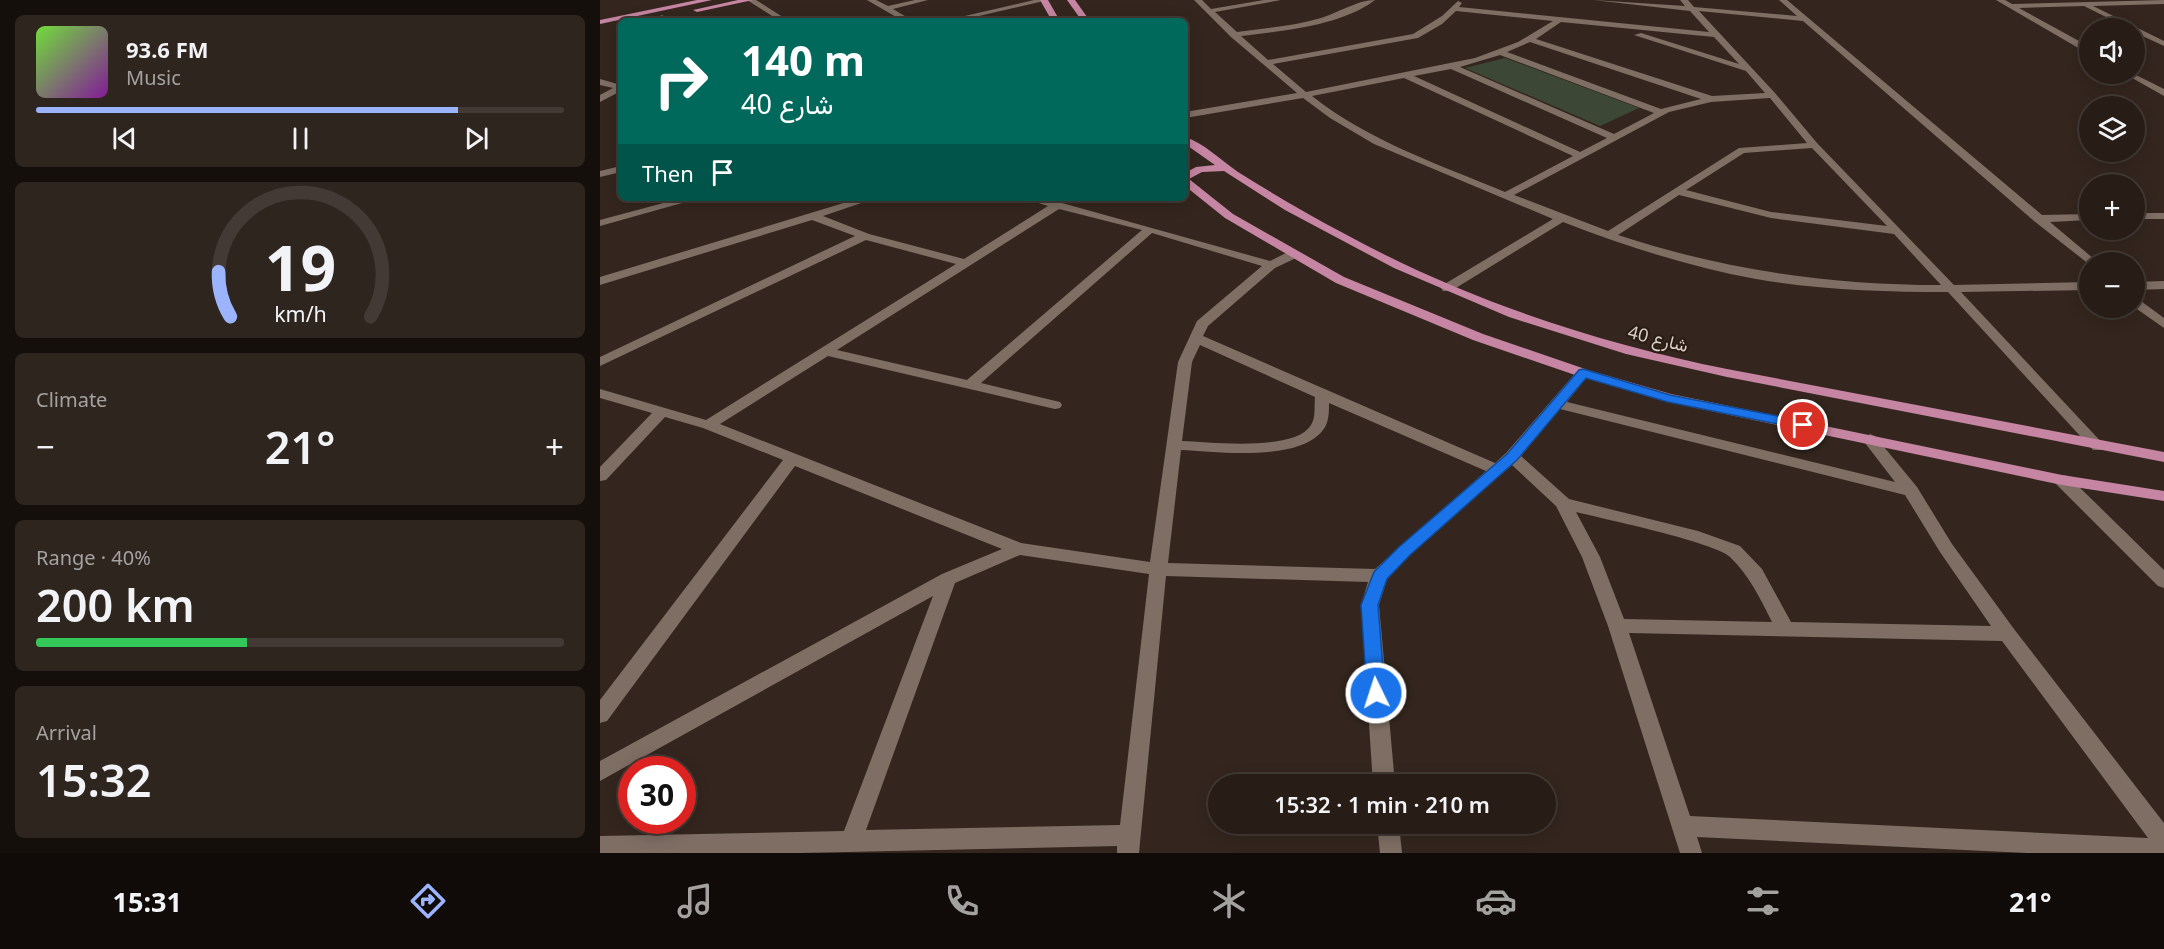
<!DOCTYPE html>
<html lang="en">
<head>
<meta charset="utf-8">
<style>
  body { margin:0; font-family:"Noto Sans",Vazirmatn,sans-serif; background:#2f251f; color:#f1f3f6; height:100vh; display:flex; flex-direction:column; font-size:22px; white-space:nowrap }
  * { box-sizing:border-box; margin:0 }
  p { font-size:20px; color:#a4a1a1 }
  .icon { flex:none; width:33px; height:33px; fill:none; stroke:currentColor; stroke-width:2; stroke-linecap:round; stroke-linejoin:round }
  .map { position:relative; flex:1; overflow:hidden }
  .panel { display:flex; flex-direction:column; gap:15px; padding:15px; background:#150f0c; width:600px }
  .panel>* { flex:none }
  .banner { position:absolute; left:18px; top:18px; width:570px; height:183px; border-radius:9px; box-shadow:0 3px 15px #0003,0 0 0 2px #433a35; background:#00695c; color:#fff; overflow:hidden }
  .fabs { position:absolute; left:1479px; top:18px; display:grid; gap:12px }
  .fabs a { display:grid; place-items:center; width:66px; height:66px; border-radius:50%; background:#271c16; box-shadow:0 3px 15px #0003,0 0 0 2px #433a35; font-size:30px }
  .speed { position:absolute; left:18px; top:756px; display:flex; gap:12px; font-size:30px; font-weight:700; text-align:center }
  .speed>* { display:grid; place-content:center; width:78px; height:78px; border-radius:50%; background:#271c16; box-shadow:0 3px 15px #0003,0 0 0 2px #433a35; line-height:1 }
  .speed .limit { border:9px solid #d22; background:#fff; color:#111 }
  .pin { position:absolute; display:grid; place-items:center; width:51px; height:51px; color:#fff; margin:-26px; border:3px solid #fff; border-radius:50%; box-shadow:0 2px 6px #0007 }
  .me { position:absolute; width:66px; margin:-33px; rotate:356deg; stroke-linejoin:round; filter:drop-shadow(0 0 4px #0008) }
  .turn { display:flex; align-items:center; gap:21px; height:126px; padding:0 24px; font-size:27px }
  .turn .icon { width:78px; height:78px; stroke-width:2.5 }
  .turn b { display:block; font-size:42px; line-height:51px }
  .then { display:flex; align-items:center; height:57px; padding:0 24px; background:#0003; gap:12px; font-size:22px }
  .big { font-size:45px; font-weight:600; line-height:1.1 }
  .panel .card { flex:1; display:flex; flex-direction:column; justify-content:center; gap:9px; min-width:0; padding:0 21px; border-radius:9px; background:#2f251f }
  .panel .dial { align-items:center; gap:0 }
  .dial svg { height:156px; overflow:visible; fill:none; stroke:#433a35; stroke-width:7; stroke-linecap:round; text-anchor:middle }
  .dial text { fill:#f1f3f6; stroke:none }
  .song { display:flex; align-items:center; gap:18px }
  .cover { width:72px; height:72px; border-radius:9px; background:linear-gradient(135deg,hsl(100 70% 55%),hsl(290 70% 35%)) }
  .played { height:6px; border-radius:3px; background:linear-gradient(90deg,#9cb4fd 80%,#433a35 80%) }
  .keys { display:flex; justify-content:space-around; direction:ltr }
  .heat { display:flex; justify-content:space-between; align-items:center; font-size:33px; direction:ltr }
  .charge { height:9px; border-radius:4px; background:linear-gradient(90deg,#34c759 40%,#433a35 0) }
  .trip { position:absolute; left:608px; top:774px; width:348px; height:60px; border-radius:30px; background:#271c16; box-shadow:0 3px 15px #0003,0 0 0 2px #433a35; font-weight:600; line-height:60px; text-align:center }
  .menu { display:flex; height:96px; justify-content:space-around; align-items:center; background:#100b09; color:#a4a1a1 }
  .menu .icon { width:42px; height:42px }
  .menu .active { color:#9cb4fd }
  .menu b { font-size:27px; color:#f1f3f6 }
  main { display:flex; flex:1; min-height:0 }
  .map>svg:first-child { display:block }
  .green { fill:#3c4735 }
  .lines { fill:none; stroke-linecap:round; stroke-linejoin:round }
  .minor { fill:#7e6e64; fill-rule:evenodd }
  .major { fill:#c685a2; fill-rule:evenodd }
  .route { fill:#1a73e8; stroke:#114b97; stroke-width:1.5 }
  .labels { text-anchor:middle; stroke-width:4.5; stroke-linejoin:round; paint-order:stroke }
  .street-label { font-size:18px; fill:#d9d0ca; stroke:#2a1d14 }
</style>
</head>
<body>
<main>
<section class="panel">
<div class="card">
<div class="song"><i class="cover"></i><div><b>93.6 FM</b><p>Music</p></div></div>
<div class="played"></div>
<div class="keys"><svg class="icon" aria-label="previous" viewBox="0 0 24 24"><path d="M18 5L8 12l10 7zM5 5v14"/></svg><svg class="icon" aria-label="pause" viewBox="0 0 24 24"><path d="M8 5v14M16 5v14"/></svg><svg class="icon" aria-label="next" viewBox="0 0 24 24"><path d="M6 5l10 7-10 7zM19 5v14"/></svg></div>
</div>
<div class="card dial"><svg viewBox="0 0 100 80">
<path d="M14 69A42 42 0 1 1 86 69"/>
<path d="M14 69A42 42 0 0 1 8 46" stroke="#9cb4fd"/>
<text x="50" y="56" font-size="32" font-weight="700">19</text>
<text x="50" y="72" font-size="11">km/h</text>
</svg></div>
<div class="card"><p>Climate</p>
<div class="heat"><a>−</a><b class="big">21°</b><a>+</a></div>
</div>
<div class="card"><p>Range · 40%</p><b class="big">200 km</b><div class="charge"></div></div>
<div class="card"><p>Arrival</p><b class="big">15:32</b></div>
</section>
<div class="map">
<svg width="1564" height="853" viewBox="0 0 1564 853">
  <rect width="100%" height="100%" fill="#34261e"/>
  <path class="green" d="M905,58L1039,108L1000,126L865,68Z"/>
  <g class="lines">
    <path class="minor" d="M147,0H156L189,21H180Z
      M267,0H276L288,6L315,0H328L293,9L313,21H303Z
      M434,0H448L357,21H343Z
      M594,0H602L611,9L664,0H681L615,12L637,32C665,28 694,26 721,18C738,13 757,0 775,0C741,26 682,31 641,36L668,60L813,34L842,16L858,1L862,3L859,7L1109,32L1090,11L993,0L1085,6L1080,0H1088L1094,7L1197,16L1179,0H1187L1442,215L1490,214V220L1450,222L1494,259L1496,262H1490V265L1434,221L1203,21L1099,11L1175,93L1217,143L1354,285L1490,282V290L1361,292L1506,447L1503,450H1493L1348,292C1283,292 1219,290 1156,279C1090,267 1025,246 963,222L851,291H843L841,288L843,285L953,219L774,144L730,118L703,98L585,118V112L697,93L631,37ZM856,11L953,21L918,42L875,58L706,92L673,64L818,38L842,24ZM961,22L1114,37L1139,64L1041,33L1034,35L1146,71L1165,93L1112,96L936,39ZM930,42L1101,99L1061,109L907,52ZM900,55L1054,113L1014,134L860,67ZM851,69L1007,138L980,152L814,76ZM804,78L973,156L905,192C838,164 769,141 712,96ZM1170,98L1207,143L1139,148L1008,231L914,195L1069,112L1111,102ZM1212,148L1287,226L1171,212L1086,190L1144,153ZM1079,195L1171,218L1294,234L1341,285C1230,285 1124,270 1018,235Z
      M1396,0H1405L1412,4L1564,0V4L1493,6L1564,41V46L1534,32V28H1528L1484,6L1419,8L1490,47V53H1487Z
      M62,15L70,21H62L58,17Z
      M1525,74H1534L1564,89V96Z
      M0,79L21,85V91L0,102V95L13,88L0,85Z
      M21,166V172L0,177V171Z
      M82,198H100L0,226V220Z
      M260,198H276L223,216L269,234L364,259L448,206L423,198H441L462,203L670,261L688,252H696V258L675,268L608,326L603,336L895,463L906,453L978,370L983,369L990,373L967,402L1295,482L1262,439L1270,434L1275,436L1317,487L1352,544L1414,629L1564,823V853H1427L1097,837L1102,853H1080L1008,626L982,557L956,506L912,465L810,555L787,579L779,605L795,784H773L761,605L768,582L566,576L539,853H517V846L201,853H0V836L244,831L333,596L0,781V761L342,574L402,549L195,466L7,721L0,723V700L183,460L103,428L65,417L6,480L0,481V467L52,413L0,398V389L106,420L356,264L266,240L0,366V357L255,236L212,220L0,285V277ZM459,209L542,230L367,380L237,350ZM552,233L662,266L597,321L578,362L550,562L421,543L120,424L228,356L455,409L460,408L462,405L460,402L381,383ZM600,345L715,397C714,405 716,418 711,425C695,452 610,442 582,441L592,362ZM729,403L886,471L775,569L568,563L581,450C618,452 699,462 723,430C729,423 729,412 729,403ZM960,409L1305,495L1340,552L1391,626L1191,622L1162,569L1140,546L1098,531L969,499L921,456ZM976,512C1004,519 1114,542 1130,557C1149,575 1160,598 1172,622L1024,619L1000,557ZM420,555L549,574L520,825L266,830L355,583ZM1029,633L1402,641L1548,838L1090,816Z
      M1534,213H1564V219H1534Z
      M1564,281V289L1534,290V282Z
      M1534,296L1564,318V328L1534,307Z
      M1462,475L1468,476L1564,570V588L1558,586L1456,484L1454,480L1456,476Z
      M777,824H799L802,853H780Z"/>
    <path class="major" d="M97,0H112L0,24V20Z
      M138,0H153L97,12L93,10Z
      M440,0H448L460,21H452Z
      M467,0H475L490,21H482Z
      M585,137C604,143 622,161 638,172C673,194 709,215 745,234C864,299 994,342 1127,369L1564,452V462L1127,377L1026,354L909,317L794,268L685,210L624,171L602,172L589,179L633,214L744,277L883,334L988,370L1071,394L1462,475L1564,491V501L1462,485L1068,402L978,376L873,340L736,283L625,218L585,186V173L596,167L615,165L585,144Z"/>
  </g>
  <path class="route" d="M983,369L1070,395L1203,421L1210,425L1203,429L1068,402L986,378L917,460L810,555L787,579L778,605L785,693L782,698L776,700L769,698L767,693L761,605L774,572L799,547L907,454L979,370Z"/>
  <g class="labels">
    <g class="street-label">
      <text transform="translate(1058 339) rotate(14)" y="6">شارع 40</text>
    </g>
  </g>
</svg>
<div class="fabs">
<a><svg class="icon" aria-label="sound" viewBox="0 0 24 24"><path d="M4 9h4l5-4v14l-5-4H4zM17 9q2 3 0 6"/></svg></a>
<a><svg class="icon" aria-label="layers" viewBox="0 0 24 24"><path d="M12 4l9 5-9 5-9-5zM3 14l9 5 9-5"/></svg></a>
<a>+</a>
<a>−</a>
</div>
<div class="speed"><div class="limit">30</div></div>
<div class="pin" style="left:1203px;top:425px;background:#d93025"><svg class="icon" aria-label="arrive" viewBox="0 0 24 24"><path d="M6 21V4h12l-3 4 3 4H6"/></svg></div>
<svg class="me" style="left:776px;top:693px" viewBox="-20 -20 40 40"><circle r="17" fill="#1a73e8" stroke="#fff" stroke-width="3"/><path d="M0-11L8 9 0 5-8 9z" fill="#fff"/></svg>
<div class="trip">15:32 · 1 min · 210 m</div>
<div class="banner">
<div class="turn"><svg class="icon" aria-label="right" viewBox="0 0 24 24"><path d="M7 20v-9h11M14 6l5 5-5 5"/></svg><div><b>140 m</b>شارع 40</div></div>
<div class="then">Then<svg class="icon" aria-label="arrive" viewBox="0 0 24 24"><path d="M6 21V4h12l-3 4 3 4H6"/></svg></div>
</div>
</div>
</main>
<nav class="menu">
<b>15:31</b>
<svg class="icon active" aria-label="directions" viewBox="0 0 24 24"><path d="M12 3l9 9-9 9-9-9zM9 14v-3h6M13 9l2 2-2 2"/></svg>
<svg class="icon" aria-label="music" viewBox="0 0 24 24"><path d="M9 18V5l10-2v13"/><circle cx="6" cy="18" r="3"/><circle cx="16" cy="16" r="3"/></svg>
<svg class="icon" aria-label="phone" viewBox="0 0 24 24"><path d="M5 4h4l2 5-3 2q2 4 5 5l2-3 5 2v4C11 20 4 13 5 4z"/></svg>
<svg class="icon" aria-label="climate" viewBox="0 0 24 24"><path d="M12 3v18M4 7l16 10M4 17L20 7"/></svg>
<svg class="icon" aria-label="car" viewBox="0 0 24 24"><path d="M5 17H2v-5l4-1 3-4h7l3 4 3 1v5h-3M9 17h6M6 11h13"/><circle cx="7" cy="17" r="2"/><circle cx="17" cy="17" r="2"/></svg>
<svg class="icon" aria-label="filters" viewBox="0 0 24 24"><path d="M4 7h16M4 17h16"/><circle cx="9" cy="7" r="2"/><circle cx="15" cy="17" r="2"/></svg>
<b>21°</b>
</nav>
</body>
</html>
